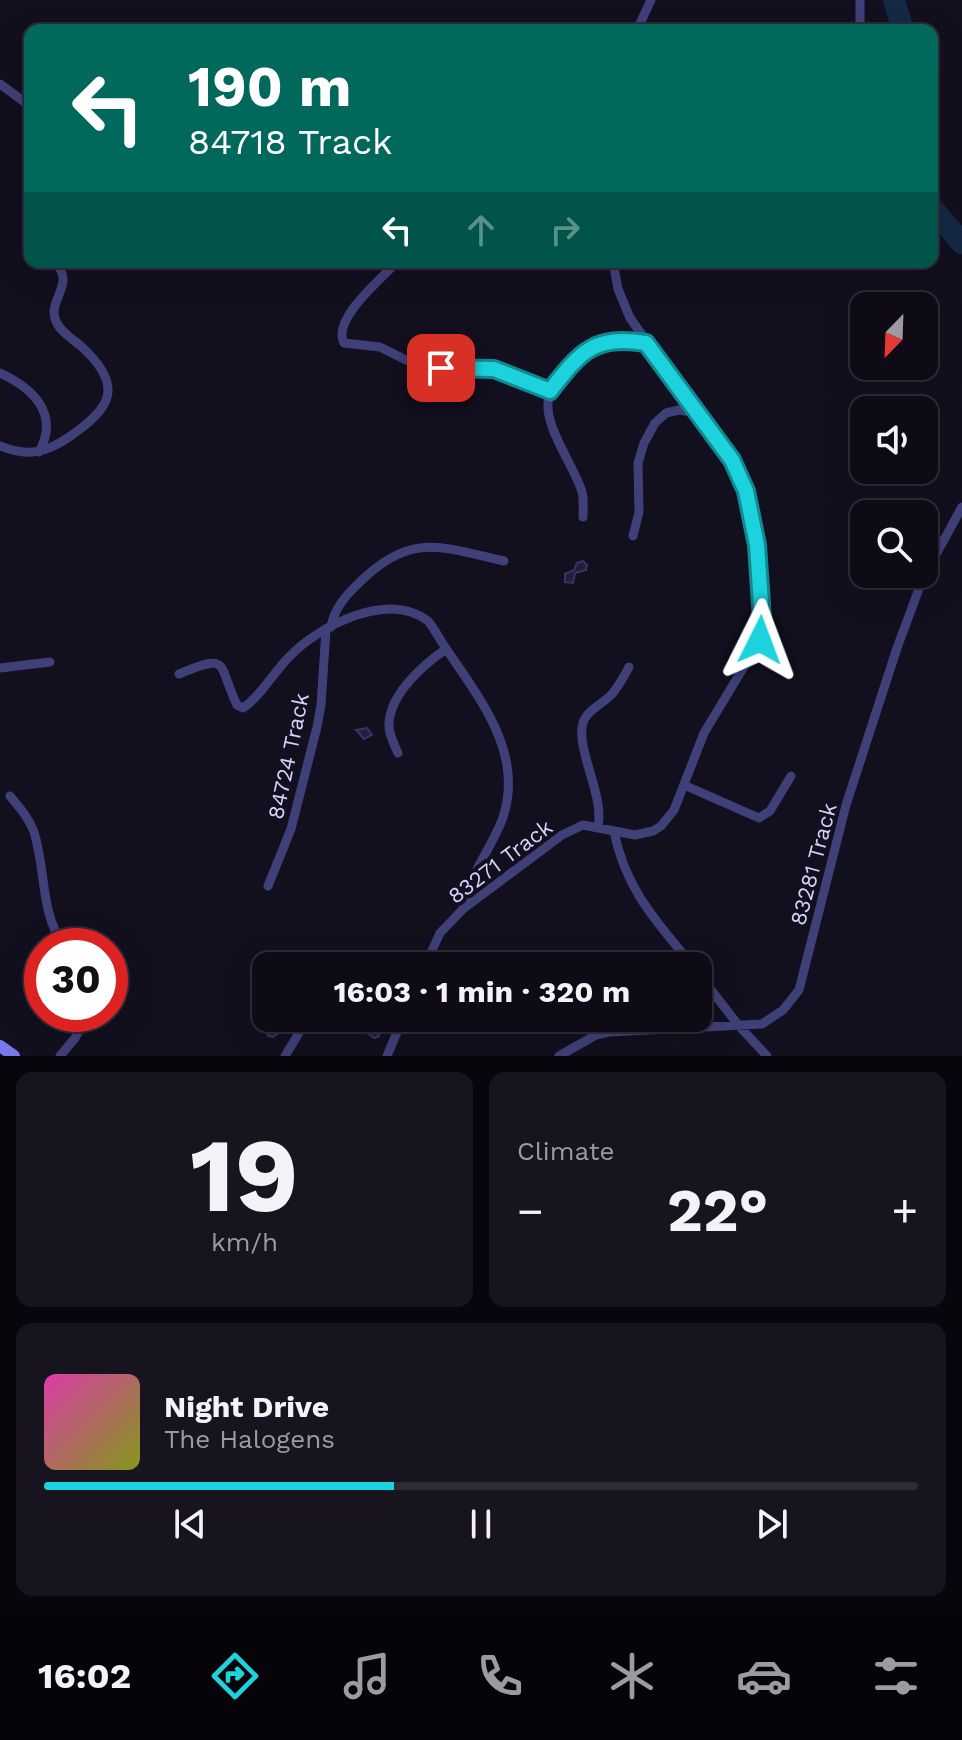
<!DOCTYPE html>
<html lang="en">
<head>
<meta charset="utf-8">
<style>
  body { margin:0; font-family:"Work Sans",sans-serif; background:#171420; color:#f1f3f6; height:100vh; display:flex; flex-direction:column; font-size:30px; white-space:nowrap }
  * { box-sizing:border-box; margin:0 }
  p { font-size:26px; color:#9b9ba1 }
  .icon { flex:none; width:44px; height:44px; fill:none; stroke:currentColor; stroke-width:2; stroke-linecap:round; stroke-linejoin:round }
  .map { position:relative; height:1056px; overflow:hidden }
  .drawer { display:flex; flex-direction:column; gap:16px; padding:16px; background:#08060d; flex:1 }
  .drawer>* { flex:none }
  .guide { position:absolute; left:24px; top:24px; width:914px; height:244px; border-radius:16px; box-shadow:0 8px 32px #0002,0 0 0 2px #2e2b36; background:#00695c; color:#fff; overflow:hidden }
  .needle { width:52px; rotate:203deg }
  .buttons { position:absolute; left:850px; top:292px; display:grid; gap:16px }
  .buttons a { display:grid; place-items:center; width:88px; height:88px; border-radius:16px; background:#0e0b17; box-shadow:0 8px 32px #0002,0 0 0 2px #2e2b36; font-size:40px }
  .speed { position:absolute; left:24px; top:928px; display:flex; gap:16px; font-size:40px; font-weight:700; text-align:center }
  .speed>* { display:grid; place-content:center; width:104px; height:104px; border-radius:50%; background:#0e0b17; box-shadow:0 8px 32px #0002,0 0 0 2px #2e2b36; line-height:1 }
  .speed .limit { border:12px solid #d22; background:#fff; color:#111 }
  .pin { position:absolute; display:grid; place-items:center; width:68px; height:68px; color:#fff; margin:-34px; border-radius:16px; box-shadow:0 4px 12px #0006 }
  .me { position:absolute; width:88px; margin:-44px; rotate:3deg; stroke-linejoin:round; filter:drop-shadow(0 0 6px #0008) }
  .turn { display:flex; align-items:center; gap:28px; height:168px; padding:0 32px; font-size:36px }
  .turn .icon { width:104px; height:104px; stroke-width:2.5 }
  .turn b { display:block; font-size:56px; line-height:68px }
  .lanes { display:flex; align-items:center; height:76px; padding:0 32px; background:#0003; justify-content:center; gap:40px; direction:ltr }
  .lanes .off { opacity:.35 }
  .big { font-size:60px; font-weight:700; line-height:1.1 }
  .drawer .widget { flex:1; display:flex; flex-direction:column; justify-content:center; gap:12px; min-width:0; padding:0 28px; border-radius:16px; background:#171420 }
  .drawer .dial { align-items:center; gap:0 }
  .dial b { font-size:104px; line-height:1 }
  .song { display:flex; align-items:center; gap:24px }
  .cover { width:96px; height:96px; border-radius:12px; background:linear-gradient(135deg,hsl(320 70% 55%),hsl(70 70% 35%)) }
  .played { height:8px; border-radius:4px; background:linear-gradient(90deg,#1cd2dd 40%,#2e2b36 40%) }
  .keys { display:flex; justify-content:space-around; direction:ltr }
  .heat { display:flex; justify-content:space-between; align-items:center; font-size:44px; direction:ltr }
  .drawer .tiles { flex:1; display:grid; gap:16px; grid-template-columns:1fr 1fr }
  .widget:last-child { grid-column:span 2 }
  .trip { position:absolute; left:252px; top:952px; width:460px; height:80px; border-radius:16px; background:#0e0b17; box-shadow:0 8px 32px #0002,0 0 0 2px #2e2b36; font-weight:700; line-height:80px; text-align:center }
  .tab-bar { display:flex; height:128px; justify-content:space-around; align-items:center; background:#060409; color:#9b9ba1 }
  .tab-bar .icon { width:56px; height:56px }
  .tab-bar .on { color:#1cd2dd }
  .tab-bar b { font-size:36px; color:#f1f3f6 }
  .map>svg:first-child { display:block }
  .lines { fill:none; stroke-linecap:round; stroke-linejoin:round }
  .river { stroke:#152944; stroke-width:22 }
  .building { fill:#231e3e; stroke:#3b3367; stroke-width:2 }
  .street { stroke:#404079; stroke-width:9 }
  .secondary { stroke:#7678ee; stroke-width:12 }
  .route-casing { stroke:#128890; stroke-width:20 }
  .route { stroke:#1cd2dd; stroke-width:14 }
  .labels { text-anchor:middle; stroke-width:8; stroke-linejoin:round; paint-order:stroke }
  .street-label { font-size:22px; fill:#d6d3fa; stroke:#120f1f }
</style>
</head>
<body>
<div class="map">
<svg width="962" height="1056" viewBox="0 0 962 1056">
  <rect width="100%" height="100%" fill="#120f1f"/>
  <g class="lines">
    <path class="river" d="M894,0L903,30
      M932,208L962,243"/>
  </g>
  <path class="building" d="M583,561L587,565L586,570L575,573L573,583L565,582V574L574,570L577,563Z
    M367,728L372,735L364,739L356,730Z
    M273,1018H289L290,1031L280,1032L273,1037L268,1036L266,1030Z
    M360,1021L368,1029L374,1027L379,1029V1036L374,1038L366,1032H356L354,1026Z"/>
  <g class="lines">
    <path class="street" d="M637,30L651,0
      M860,30V0
      M0,84L30,106
      M397,262C382,278 331,320 344,343L380,347L406,360L441,368L494,369L550,391
      M0,373C33,388 60,414 39,452
      M0,446C26,457 46,453 69,437C112,408 124,386 82,347C73,339 60,332 56,321C49,306 63,294 63,279C63,273 59,267 57,262
      M583,517C583,509 584,499 582,492C574,464 539,422 550,393C554,382 565,372 573,364C596,341 615,338 646,343
      M633,536L639,512L638,463L644,443L655,423L666,413L679,410L699,413
      M331,627C334,608 347,594 361,581C411,532 442,547 504,561
      M0,668L50,662
      M179,674C231,652 217,664 237,705L243,708C261,696 273,673 289,657C318,626 389,590 428,621C435,629 439,639 445,647C479,698 526,754 502,820C490,851 468,876 463,909
      M398,753C394,744 388,733 389,723C391,693 423,665 446,649
      M684,785L759,818L770,811L791,776
      M10,796C19,807 29,818 34,832C46,870 40,913 64,946
      M598,826C605,795 573,745 584,720C589,709 604,703 612,694C619,686 624,676 629,667
      M614,831C625,889 657,922 693,966
      M268,886L291,829L317,727L321,705L326,630
      M425,966L440,933L463,909L562,835L583,825L635,835L653,831L661,826L674,810L704,733L760,640L762,619L757,545L746,491L732,460L630,318L618,289L613,262
      M698,973L739,1026L767,1056
      M60,1056L75,1038L89,1014
      M285,1056L308,1018
      M387,1056L403,1018
      M559,1056L596,1035L609,1032L762,1024L783,1010L799,990L846,805L897,648L923,578L962,507"/>
    <path class="secondary" d="M0,1046L14,1056"/>
  </g>
  <g class="lines">
    <defs>
      <path id="route" d="M441,368L494,369L550,391C581,351 594,335 646,343L732,460L746,491L757,545L762,619L760,640"/>
    </defs>
    <use href="#route" class="route-casing"/>
    <use href="#route" class="route"/>
  </g>
  <g class="labels">
    <g class="street-label">
      <text transform="translate(288 756) rotate(-78)" y="8">84724 Track</text>
      <text transform="translate(500 861) rotate(-37)" y="8">83271 Track</text>
      <text transform="translate(813 864) rotate(-75)" y="8">83281 Track</text>
    </g>
  </g>
</svg>
<div class="buttons">
<a><svg class="needle" viewBox="-14 -14 28 28"><path d="M0-13l5 13h-10z" fill="#e53935"/><path d="M0 13l5-13h-10z" fill="#9b9ba1"/></svg></a>
<a><svg class="icon" aria-label="sound" viewBox="0 0 24 24"><path d="M4 9h4l5-4v14l-5-4H4zM17 9q2 3 0 6"/></svg></a>
<a><svg class="icon" aria-label="search" viewBox="0 0 24 24"><circle cx="10" cy="10" r="6"/><path d="M15 15l6 6"/></svg></a>
</div>
<div class="speed"><div class="limit">30</div></div>
<div class="pin" style="left:441px;top:368px;background:#d93025"><svg class="icon" aria-label="arrive" viewBox="0 0 24 24"><path d="M6 21V4h12l-3 4 3 4H6"/></svg></div>
<svg class="me" style="left:760px;top:640px" viewBox="-20 -20 40 40"><path d="M0-17L14 15 0 8-14 15z" fill="#1cd2dd" stroke="#fff" stroke-width="4"/></svg>
<div class="trip">16:03 · 1 min · 320 m</div>
<div class="guide">
<div class="turn"><svg class="icon" aria-label="left" viewBox="0 0 24 24"><path d="M17 20v-9H6M10 6l-5 5 5 5"/></svg><div><b>190 m</b>84718 Track</div></div>
<div class="lanes"><svg class="icon" aria-label="left" viewBox="0 0 24 24"><path d="M17 20v-9H6M10 6l-5 5 5 5"/></svg><svg class="icon off" aria-label="ahead" viewBox="0 0 24 24"><path d="M12 20V5M6 11l6-6 6 6"/></svg><svg class="icon off" aria-label="right" viewBox="0 0 24 24"><path d="M7 20v-9h11M14 6l5 5-5 5"/></svg></div>
</div>
</div>
<section class="drawer">
<div class="tiles">
<div class="widget dial"><b>19</b><p>km/h</p></div>
<div class="widget"><p>Climate</p>
<div class="heat"><a>−</a><b class="big">22°</b><a>+</a></div>
</div>
<div class="widget">
<div class="song"><i class="cover"></i><div><b>Night Drive</b><p>The Halogens</p></div></div>
<div class="played"></div>
<div class="keys"><svg class="icon" aria-label="previous" viewBox="0 0 24 24"><path d="M18 5L8 12l10 7zM5 5v14"/></svg><svg class="icon" aria-label="pause" viewBox="0 0 24 24"><path d="M8 5v14M16 5v14"/></svg><svg class="icon" aria-label="next" viewBox="0 0 24 24"><path d="M6 5l10 7-10 7zM19 5v14"/></svg></div>
</div>
</div>
</section>
<nav class="tab-bar">
<b>16:02</b>
<svg class="icon on" aria-label="directions" viewBox="0 0 24 24"><path d="M12 3l9 9-9 9-9-9zM9 14v-3h6M13 9l2 2-2 2"/></svg>
<svg class="icon" aria-label="music" viewBox="0 0 24 24"><path d="M9 18V5l10-2v13"/><circle cx="6" cy="18" r="3"/><circle cx="16" cy="16" r="3"/></svg>
<svg class="icon" aria-label="phone" viewBox="0 0 24 24"><path d="M5 4h4l2 5-3 2q2 4 5 5l2-3 5 2v4C11 20 4 13 5 4z"/></svg>
<svg class="icon" aria-label="climate" viewBox="0 0 24 24"><path d="M12 3v18M4 7l16 10M4 17L20 7"/></svg>
<svg class="icon" aria-label="car" viewBox="0 0 24 24"><path d="M5 17H2v-5l4-1 3-4h7l3 4 3 1v5h-3M9 17h6M6 11h13"/><circle cx="7" cy="17" r="2"/><circle cx="17" cy="17" r="2"/></svg>
<svg class="icon" aria-label="filters" viewBox="0 0 24 24"><path d="M4 7h16M4 17h16"/><circle cx="9" cy="7" r="2"/><circle cx="15" cy="17" r="2"/></svg>
</nav>
</body>
</html>
